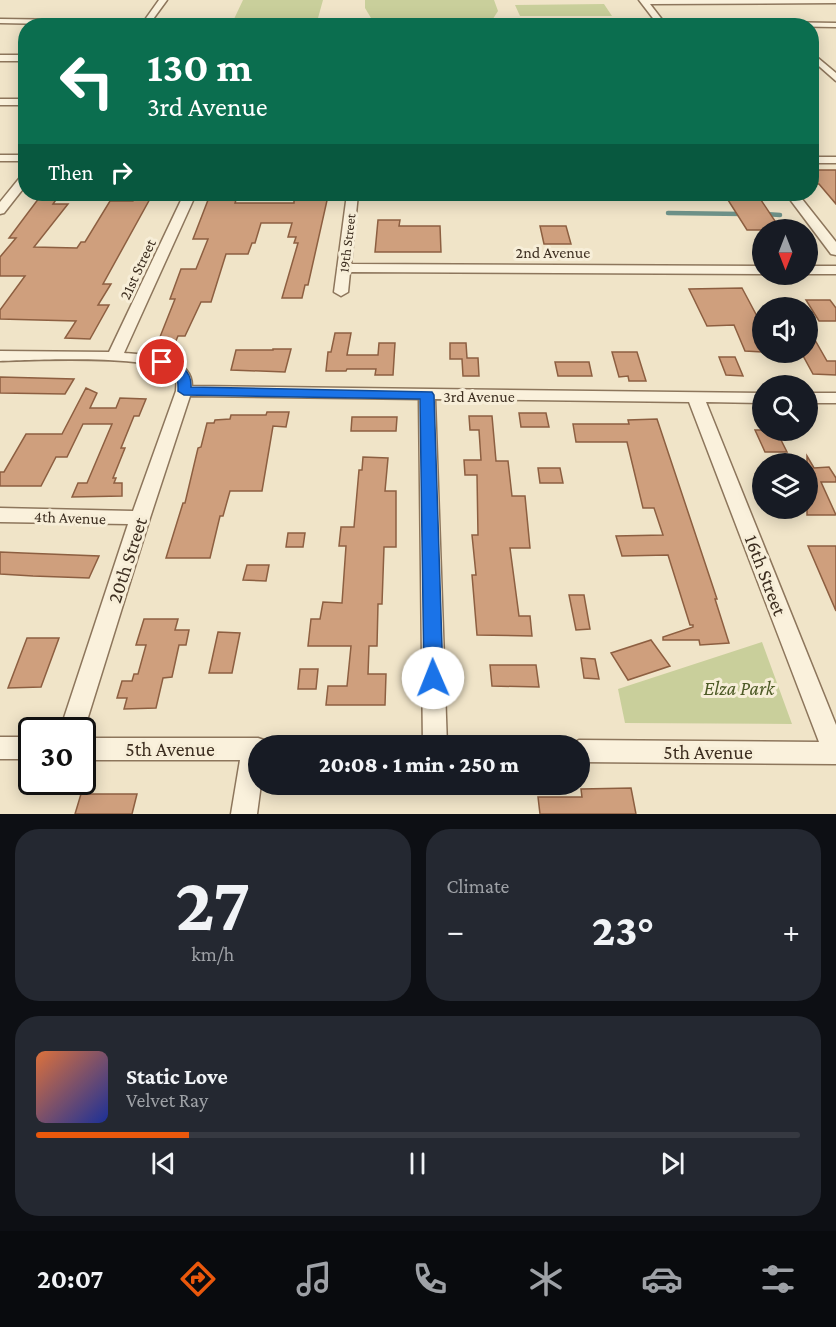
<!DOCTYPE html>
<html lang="en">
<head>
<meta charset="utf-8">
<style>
  body { margin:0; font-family:"Crimson Pro",serif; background:#242831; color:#f1f3f6; height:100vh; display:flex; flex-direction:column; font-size:22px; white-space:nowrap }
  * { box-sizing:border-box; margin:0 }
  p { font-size:20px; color:#9ea1a6 }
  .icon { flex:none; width:33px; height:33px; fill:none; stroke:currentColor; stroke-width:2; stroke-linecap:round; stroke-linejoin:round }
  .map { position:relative; height:814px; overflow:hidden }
  .sheet { display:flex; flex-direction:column; gap:15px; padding:15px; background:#0d0f14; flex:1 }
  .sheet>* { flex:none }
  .hud { position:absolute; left:18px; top:18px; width:801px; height:183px; border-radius:24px; box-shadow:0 3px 15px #0003; background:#0b6e4f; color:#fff; overflow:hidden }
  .needle { width:39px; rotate:180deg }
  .tools { position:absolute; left:752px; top:219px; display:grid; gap:12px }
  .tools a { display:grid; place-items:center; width:66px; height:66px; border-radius:50%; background:#171b24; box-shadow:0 3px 15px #0003; font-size:30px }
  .speed { position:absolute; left:18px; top:717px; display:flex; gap:12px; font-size:30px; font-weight:700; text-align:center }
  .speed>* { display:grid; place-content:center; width:78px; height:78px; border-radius:50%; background:#171b24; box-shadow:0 3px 15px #0003; line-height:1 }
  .speed .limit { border:3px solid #111; border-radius:9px; background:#fff; color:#111 }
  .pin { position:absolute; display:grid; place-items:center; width:51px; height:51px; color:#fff; margin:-26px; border:3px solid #fff; border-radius:50%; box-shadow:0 2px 6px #0007 }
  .me { position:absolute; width:66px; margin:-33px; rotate:359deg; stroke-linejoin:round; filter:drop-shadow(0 0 4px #0008) }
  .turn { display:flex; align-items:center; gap:21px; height:126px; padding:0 30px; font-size:27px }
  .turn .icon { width:78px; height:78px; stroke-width:2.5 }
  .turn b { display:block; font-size:42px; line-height:51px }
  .then { display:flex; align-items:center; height:57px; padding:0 30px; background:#0003; gap:12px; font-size:22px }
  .big { font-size:45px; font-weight:800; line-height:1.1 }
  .sheet .card { flex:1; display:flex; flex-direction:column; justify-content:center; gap:9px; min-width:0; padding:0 21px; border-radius:24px; background:#242831 }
  .sheet .dial { align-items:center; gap:0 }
  .dial b { font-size:78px; line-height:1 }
  .song { display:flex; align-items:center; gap:18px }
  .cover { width:72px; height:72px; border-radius:9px; background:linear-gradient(135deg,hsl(20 70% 55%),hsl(230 70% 35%)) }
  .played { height:6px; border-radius:3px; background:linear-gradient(90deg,#ea580c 20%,#363941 20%) }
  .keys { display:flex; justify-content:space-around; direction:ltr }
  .heat { display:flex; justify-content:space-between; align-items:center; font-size:33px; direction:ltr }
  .sheet .tiles { flex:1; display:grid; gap:15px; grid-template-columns:1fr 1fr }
  .card:last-child { grid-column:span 2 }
  .trip { position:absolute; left:248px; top:735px; width:342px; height:60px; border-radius:30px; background:#171b24; box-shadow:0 3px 15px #0003; font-weight:800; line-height:60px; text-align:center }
  .tabs { display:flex; height:96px; justify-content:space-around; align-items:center; background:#090b0e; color:#9ea1a6 }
  .tabs .icon { width:42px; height:42px }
  .tabs .selected { color:#ea580c }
  .tabs b { font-size:27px; color:#f1f3f6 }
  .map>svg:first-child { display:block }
  .green { fill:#c9cf9b }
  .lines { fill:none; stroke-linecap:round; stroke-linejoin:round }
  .stream { stroke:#6f938a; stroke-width:4.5 }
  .building { fill:#cf9f7d; stroke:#8d5f41; stroke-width:1.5 }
  .street-casing { stroke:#8d765c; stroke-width:3 }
  .street { fill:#faf1dc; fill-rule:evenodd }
  .route { fill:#1a73e8; stroke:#114b97; stroke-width:1.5 }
  .labels { text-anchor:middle; stroke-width:6; stroke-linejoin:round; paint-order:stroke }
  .far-street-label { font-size:14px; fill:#3d2e20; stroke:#f7eed8 }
  .street-label { font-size:16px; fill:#3d2e20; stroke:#f7eed8 }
  .near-street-label { font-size:20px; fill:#3d2e20; stroke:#f7eed8 }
  .near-park-label { font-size:20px; font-style:italic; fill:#4d5a26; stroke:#f7eed8 }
</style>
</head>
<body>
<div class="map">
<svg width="836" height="814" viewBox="0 0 836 814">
  <rect width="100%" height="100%" fill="#f0e4c8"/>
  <path class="green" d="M243,0H323L318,18L234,19Z
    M365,0H494L498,11L489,25H383L374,23L365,8Z
    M604,4L612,16H520L515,5Z
    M762,642L792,724L625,723L618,689Z"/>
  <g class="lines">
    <path class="stream" d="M668,213L744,214
      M765,214L780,215"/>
  </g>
  <path class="building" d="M812,170H836V204L819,184H812Z
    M42,194H60L53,204H68L34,247L77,248L81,242H85L110,201H133L135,197H151L103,284H111L98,305H109L90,339L65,338L76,321L0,319V310L25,276H0V257L16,238H9Z
    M300,194H324L323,196H328L308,285H305L302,298H282L298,243H294L296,237H288L292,223H261L255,243H252L248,254H226L211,302H201L185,336H178L175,343L158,342L175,299H170L181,269H196L208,239H193L208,200H236L235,203H294V200H299Z
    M728,200H761L781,230H747Z
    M378,220H400L399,226H440L441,252H375Z
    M540,226H566L571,244H544Z
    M742,288L758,318H762V352L745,351L734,325L707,326L689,289Z
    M806,300H830L836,308V321H819Z
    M807,326L827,361H836V375L813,374L801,352H807Z
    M335,333H351L347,355H378L379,343H395L393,375H375L376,369H347L346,371H326L328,352H331Z
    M450,343H466L467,358H478L479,376H463L462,359H450Z
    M273,349H291L285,372L231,370L236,350H273Z
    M612,352H637L646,381H629L628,376L619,377Z
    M719,357H735L743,376L726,375Z
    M555,362H589L592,376H558Z
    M0,377L74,379L65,394L0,393Z
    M86,388L97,393L90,408H116L120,398L146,399L139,416H134L121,448H125L113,478H116L114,483H122V496L72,497L78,483H87L112,424H83L67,457H56L41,486H0V472H4L26,434H62Z
    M267,412H289L286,427L273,426L262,491H230L223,516H220L210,558H166L183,503H185L198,448L201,447L207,423H214L215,420L230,419L231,415H266Z
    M519,413H546L549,427H521Z
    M469,416H492L496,461H508L512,496H525L530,548H510L519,616H530L532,636L477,635L472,575H476L472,535H478L477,475H465L464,460H481L479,430H470Z
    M352,417H397L396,431H351Z
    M657,419L717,599H715L729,643L700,645L699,640H663V637L693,627V625H690L668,555L622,556L616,536L663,535L654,508H643L627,442H576L573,424H629L628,420Z
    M755,430H776L787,452H765Z
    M807,456L814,468L829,467L836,478V482H821L836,515H807Z
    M363,457L388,458L385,491H396V547H384L382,604H378L377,646H369L368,674H386L385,705H326L328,686H347L351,646H308L311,619H320L323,602L342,603L346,546H339L341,527H354L359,470H362Z
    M538,468H560L563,483H540Z
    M288,533H305L303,547H286Z
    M808,546H836V611Z
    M0,552L23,553L99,556L89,578L33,576L0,574Z
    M247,565H269L266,581L243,580Z
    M569,595H584L590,629L576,630Z
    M144,619H178L175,630H189L186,645H179L172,677L163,678L156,708L124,709L127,698H117L122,681H132L134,674H138L146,645H136Z
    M218,632L240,633L232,673H209Z
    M27,638H59L41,687L8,688Z
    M651,640L670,666L628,680L611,653Z
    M581,658L595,659L599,679L584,678Z
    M490,665H536L539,687L492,686Z
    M300,669H318L316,689H298Z
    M631,788L636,814H540L538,797H582L581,789Z
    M81,794H137L132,814H75Z"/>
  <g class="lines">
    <defs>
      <path id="street" d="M159,0H167L148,26L0,23V19L144,21Z
        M639,0H836V3L650,4L667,26H659Z
        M773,22L836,23V27L773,26Z
        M812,53L836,73V81L812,60Z
        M0,55H26V61H0Z
        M0,99H26V105H0Z
        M0,155H26V161H0Z
        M812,157H836V163H812Z
        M26,174V185L4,213L0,214V202L22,175Z
        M184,194H196L124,353C147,355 192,355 192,386L762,393V403L706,402L836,725V764L579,762V746H569L579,740L819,742L689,402L435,399L447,746H423L419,399L190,396L150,518L84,730L82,733V730H60L128,524L0,522V508L133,511L176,391C176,386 178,378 173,373C154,354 31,360 0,361V351L109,352Z
        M347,194H358L351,264L762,266V274L350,272L348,292L341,296L334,292Z
        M786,194H798L836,242V255L831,254Z
        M807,266H836V274H807Z
        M807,393H836V403H807Z
        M0,737H32V759H0Z
        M82,738H258L267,741L269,746H258V784H261L257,814H231L240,760H82Z"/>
    </defs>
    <use href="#street" class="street-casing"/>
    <use href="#street" class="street"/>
  </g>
  <path class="route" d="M162,358C177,362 192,369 191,387L432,392L434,395L443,678L440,683L433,685L427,683L424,678L420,399L184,395L178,391C179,366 169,374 155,362Z"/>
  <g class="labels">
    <g class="far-street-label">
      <text transform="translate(347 243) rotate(-83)" y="5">19th Street</text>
    </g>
    <g class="street-label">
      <text x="553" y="258">2nd Avenue</text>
      <text transform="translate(137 269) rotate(-65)" y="6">21st Street</text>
      <text x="479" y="402">3rd Avenue</text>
      <text transform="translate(70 517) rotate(2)" y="6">4th Avenue</text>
    </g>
    <g class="near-street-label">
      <text transform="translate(127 560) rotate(-72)" y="7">20th Street</text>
      <text transform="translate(766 575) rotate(69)" y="7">16th Street</text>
      <text x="170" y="756">5th Avenue</text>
      <text x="708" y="759">5th Avenue</text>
    </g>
    <g class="near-park-label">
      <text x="739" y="695">Elza Park</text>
    </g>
  </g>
</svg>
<div class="tools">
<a><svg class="needle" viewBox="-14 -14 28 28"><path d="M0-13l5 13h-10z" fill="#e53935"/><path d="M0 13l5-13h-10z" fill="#9ea1a6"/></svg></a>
<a><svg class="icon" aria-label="sound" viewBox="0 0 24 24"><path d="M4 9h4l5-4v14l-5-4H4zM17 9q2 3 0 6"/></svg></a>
<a><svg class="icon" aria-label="search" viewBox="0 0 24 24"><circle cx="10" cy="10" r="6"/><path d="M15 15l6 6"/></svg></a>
<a><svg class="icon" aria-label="layers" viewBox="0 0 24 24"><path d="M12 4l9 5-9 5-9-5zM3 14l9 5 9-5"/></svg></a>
</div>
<div class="speed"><div class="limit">30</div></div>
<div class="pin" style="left:162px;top:362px;background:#d93025"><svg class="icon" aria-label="arrive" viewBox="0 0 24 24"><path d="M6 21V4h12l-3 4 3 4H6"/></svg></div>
<svg class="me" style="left:433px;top:678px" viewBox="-20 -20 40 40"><circle r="19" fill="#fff"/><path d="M0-13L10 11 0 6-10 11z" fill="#1a73e8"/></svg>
<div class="trip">20:08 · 1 min · 250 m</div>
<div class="hud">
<div class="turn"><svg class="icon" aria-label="left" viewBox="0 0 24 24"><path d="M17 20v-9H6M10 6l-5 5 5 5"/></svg><div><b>130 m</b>3rd Avenue</div></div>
<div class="then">Then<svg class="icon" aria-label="right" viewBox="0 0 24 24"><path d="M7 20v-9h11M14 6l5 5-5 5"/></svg></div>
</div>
</div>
<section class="sheet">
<div class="tiles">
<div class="card dial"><b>27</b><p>km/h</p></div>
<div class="card"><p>Climate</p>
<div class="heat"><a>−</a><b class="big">23°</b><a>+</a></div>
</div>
<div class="card">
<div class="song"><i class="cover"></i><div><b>Static Love</b><p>Velvet Ray</p></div></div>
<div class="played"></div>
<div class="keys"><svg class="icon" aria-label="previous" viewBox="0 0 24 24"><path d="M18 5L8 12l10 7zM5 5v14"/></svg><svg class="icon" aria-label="pause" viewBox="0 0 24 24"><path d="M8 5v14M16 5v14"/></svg><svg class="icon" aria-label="next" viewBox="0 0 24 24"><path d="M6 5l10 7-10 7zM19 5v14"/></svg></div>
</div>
</div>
</section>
<nav class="tabs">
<b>20:07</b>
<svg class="icon selected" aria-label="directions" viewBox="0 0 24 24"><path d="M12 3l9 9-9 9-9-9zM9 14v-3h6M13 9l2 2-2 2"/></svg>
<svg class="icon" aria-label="music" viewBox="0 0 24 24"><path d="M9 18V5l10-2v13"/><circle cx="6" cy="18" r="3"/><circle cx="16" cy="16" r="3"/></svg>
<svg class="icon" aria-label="phone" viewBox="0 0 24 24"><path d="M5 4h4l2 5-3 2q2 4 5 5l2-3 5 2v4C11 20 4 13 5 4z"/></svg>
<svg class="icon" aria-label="climate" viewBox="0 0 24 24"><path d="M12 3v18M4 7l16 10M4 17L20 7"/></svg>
<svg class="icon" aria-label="car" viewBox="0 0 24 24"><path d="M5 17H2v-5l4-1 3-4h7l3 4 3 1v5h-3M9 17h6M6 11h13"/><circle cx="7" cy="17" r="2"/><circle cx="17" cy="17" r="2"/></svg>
<svg class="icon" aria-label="filters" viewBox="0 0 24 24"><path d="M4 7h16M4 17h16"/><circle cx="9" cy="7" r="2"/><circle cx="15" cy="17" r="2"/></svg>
</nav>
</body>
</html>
